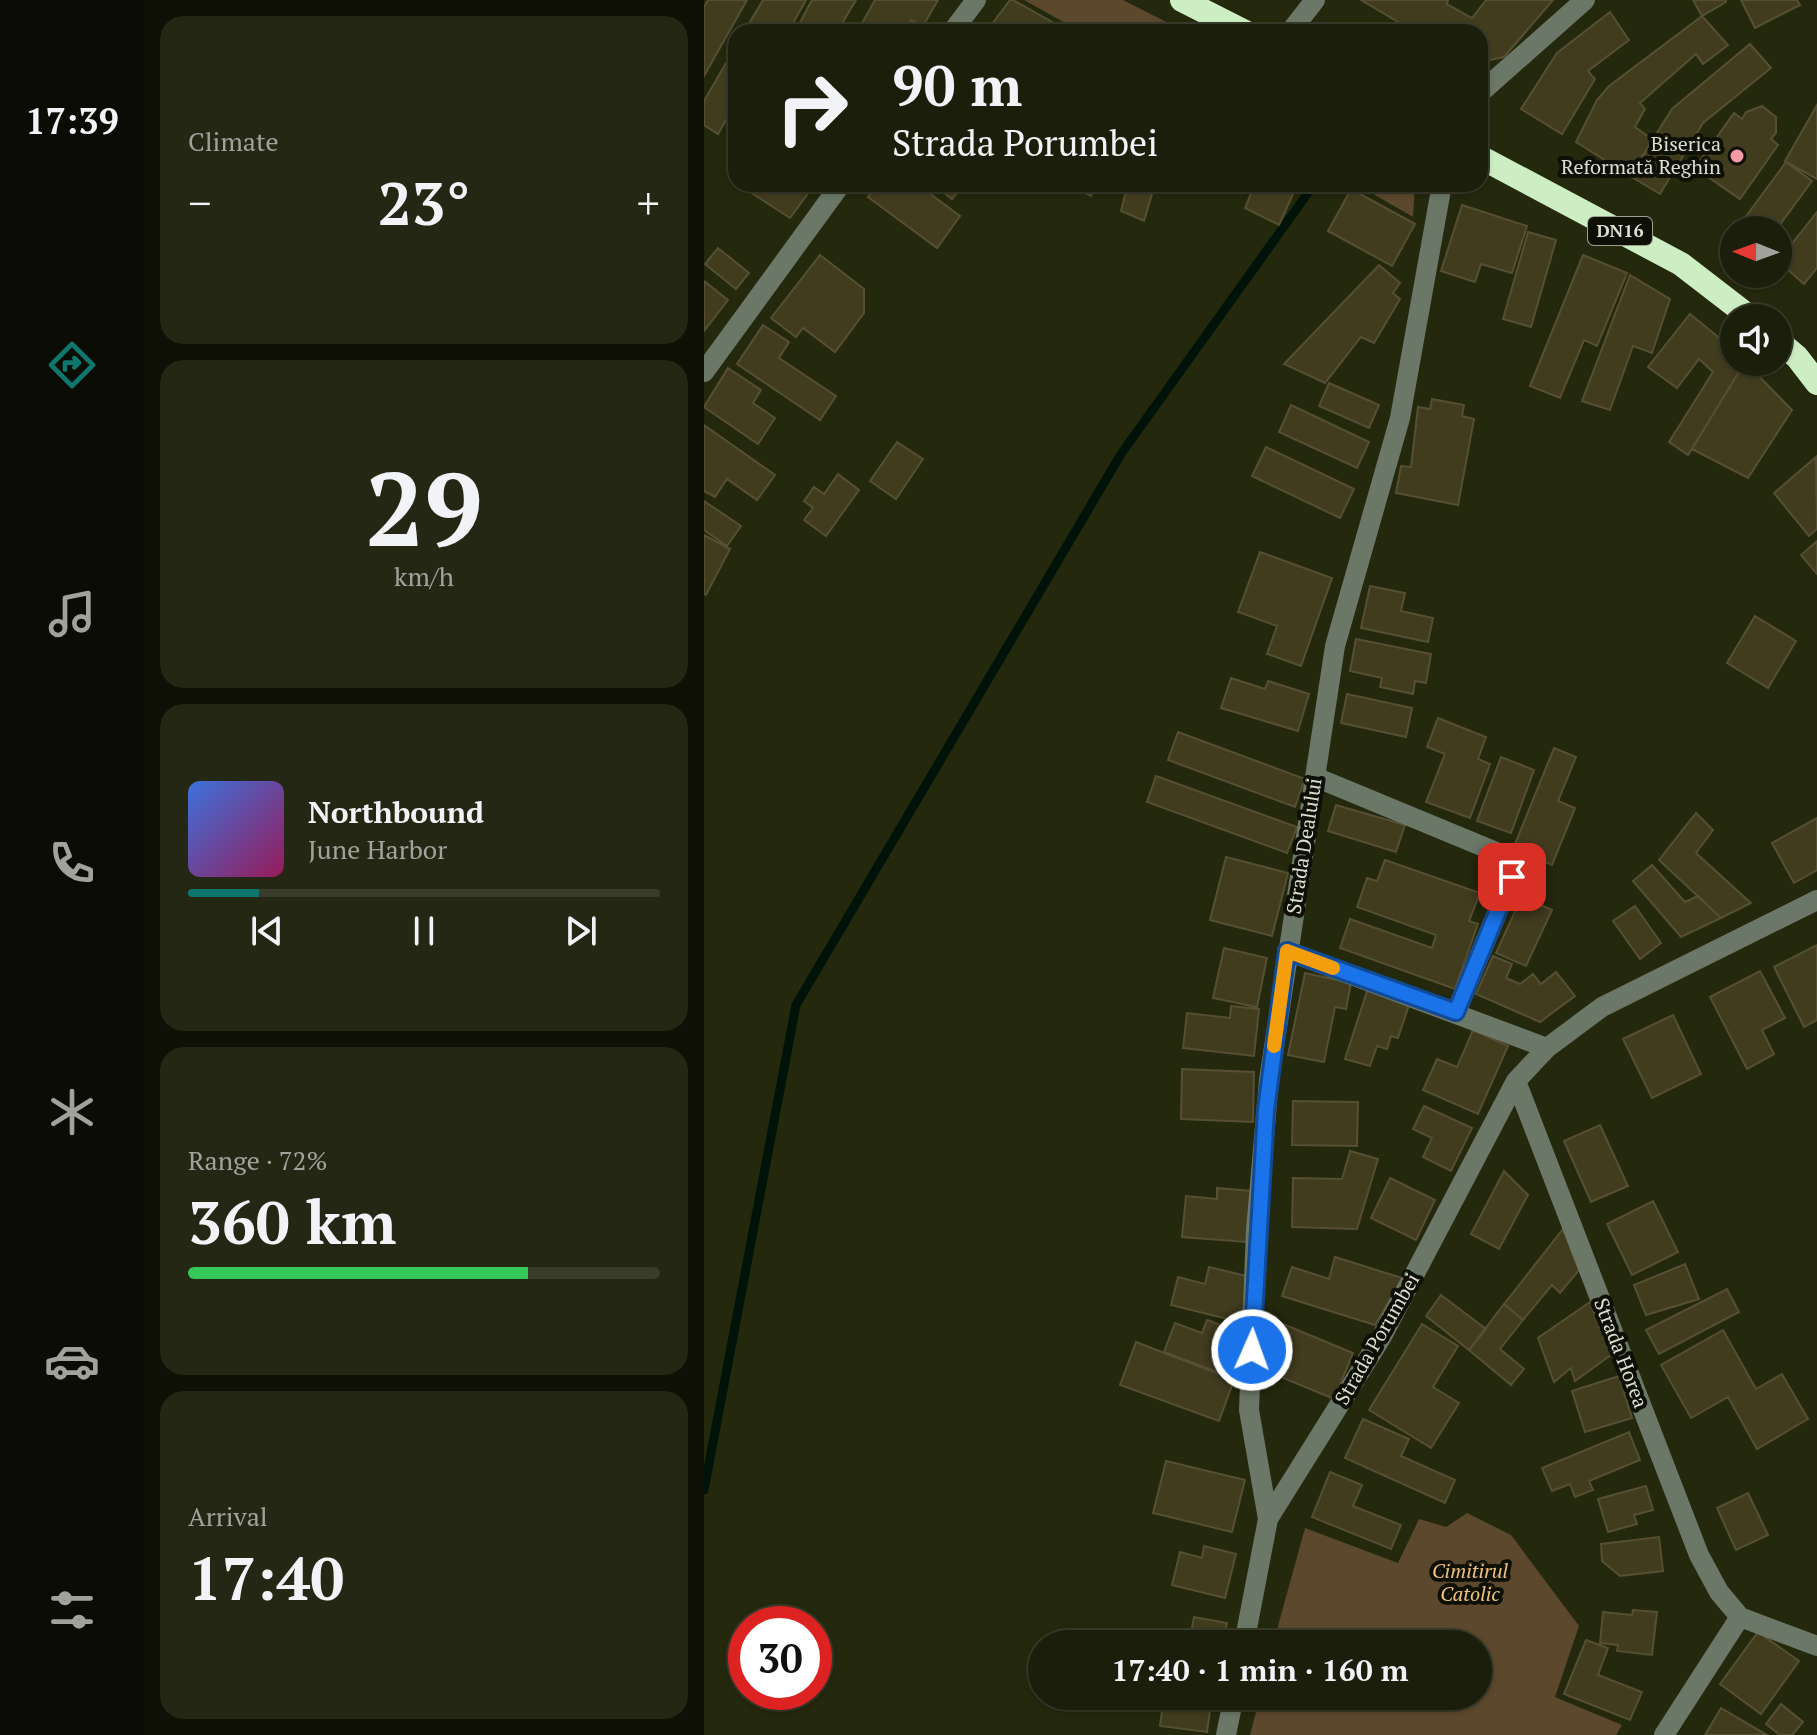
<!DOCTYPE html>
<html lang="en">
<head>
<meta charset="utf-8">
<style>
  body { margin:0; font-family:"PT Serif",serif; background:#242713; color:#f1f3f6; height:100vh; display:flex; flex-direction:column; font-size:30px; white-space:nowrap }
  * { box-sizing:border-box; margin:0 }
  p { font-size:26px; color:#a0a29c }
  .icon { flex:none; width:44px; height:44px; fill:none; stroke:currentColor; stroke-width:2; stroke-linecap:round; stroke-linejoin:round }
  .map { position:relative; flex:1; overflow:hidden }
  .panel { display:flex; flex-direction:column; gap:16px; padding:16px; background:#0f1006; width:560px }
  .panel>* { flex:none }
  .top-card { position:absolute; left:24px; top:24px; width:760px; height:168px; border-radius:24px; box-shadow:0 2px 6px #0004,0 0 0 2px #393c2b; background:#1b1e0a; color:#f1f3f6; overflow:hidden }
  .needle { width:52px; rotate:271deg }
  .controls { position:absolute; left:1016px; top:216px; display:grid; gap:16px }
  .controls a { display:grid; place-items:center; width:72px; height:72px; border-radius:50%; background:#1b1e0a; box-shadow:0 2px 6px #0004,0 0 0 2px #393c2b; font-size:40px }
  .speed { position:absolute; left:24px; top:1606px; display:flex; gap:16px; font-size:40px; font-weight:700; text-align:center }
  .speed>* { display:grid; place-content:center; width:104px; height:104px; border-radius:50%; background:#1b1e0a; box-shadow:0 2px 6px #0004,0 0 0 2px #393c2b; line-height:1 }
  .speed .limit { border:12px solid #d22; background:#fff; color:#111 }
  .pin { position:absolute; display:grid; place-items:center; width:68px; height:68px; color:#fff; margin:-34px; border-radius:16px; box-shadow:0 4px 12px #0006 }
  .me { position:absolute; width:88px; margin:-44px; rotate:2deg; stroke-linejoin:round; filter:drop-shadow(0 0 6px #0008) }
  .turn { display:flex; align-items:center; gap:28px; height:168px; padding:0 32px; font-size:36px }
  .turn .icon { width:104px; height:104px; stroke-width:2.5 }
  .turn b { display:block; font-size:56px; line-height:68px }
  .big { font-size:60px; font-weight:700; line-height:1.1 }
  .panel .widget { flex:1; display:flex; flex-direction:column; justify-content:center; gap:12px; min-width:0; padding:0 28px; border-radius:24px; background:#242713 }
  .panel .dial { align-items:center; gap:0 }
  .dial b { font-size:104px; line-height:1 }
  .song { display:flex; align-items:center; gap:24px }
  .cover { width:96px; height:96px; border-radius:12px; background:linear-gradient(135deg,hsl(220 70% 55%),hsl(330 70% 35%)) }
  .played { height:8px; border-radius:4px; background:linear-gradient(90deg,#0f766e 15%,#393c2b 15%) }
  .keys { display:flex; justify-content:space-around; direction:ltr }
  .heat { display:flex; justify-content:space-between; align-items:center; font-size:44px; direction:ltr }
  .charge { height:12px; border-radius:6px; background:linear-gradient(90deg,#34c759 72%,#393c2b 0) }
  .trip { position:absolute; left:324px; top:1630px; width:464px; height:80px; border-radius:40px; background:#1b1e0a; box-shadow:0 2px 6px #0004,0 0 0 2px #393c2b; font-weight:700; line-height:80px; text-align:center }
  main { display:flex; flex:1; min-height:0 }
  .tabs { display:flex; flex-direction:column; width:144px; justify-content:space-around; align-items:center; background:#0b0c04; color:#a0a29c }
  .tabs .icon { width:56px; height:56px }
  .tabs .current { color:#0f766e }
  .tabs b { font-size:36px; color:#f1f3f6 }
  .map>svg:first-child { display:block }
  .green { fill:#5b482d }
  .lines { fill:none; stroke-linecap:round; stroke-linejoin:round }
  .stream { stroke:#001308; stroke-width:9 }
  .building { fill:#423c1f; stroke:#564f33; stroke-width:2 }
  .minor { stroke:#6b7867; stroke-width:20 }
  .highway { stroke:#cdeec3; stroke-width:24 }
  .route-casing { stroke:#114b97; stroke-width:20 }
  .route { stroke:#1a73e8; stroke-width:14 }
  .slow { stroke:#f59e0b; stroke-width:14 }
  .poi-dot { fill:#f49aa5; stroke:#0e1005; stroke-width:3 }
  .labels { text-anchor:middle; stroke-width:8; stroke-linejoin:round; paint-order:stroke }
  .shield { fill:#0e1005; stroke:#9ea192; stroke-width:2 }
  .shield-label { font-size:18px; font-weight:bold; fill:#dbdfcf }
  .poi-label { font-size:20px; fill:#dbdfcf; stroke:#0e1005; text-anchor:end }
  .street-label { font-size:20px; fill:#dbdfcf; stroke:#0e1005 }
  .park-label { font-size:20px; font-style:italic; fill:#f0c281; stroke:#0e1005 }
</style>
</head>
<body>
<main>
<nav class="tabs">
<b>17:39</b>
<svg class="icon current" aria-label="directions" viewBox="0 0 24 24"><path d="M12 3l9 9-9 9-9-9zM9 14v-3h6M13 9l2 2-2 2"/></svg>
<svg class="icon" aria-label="music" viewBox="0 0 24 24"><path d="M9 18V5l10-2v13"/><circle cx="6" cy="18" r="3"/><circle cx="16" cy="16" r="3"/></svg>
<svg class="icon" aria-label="phone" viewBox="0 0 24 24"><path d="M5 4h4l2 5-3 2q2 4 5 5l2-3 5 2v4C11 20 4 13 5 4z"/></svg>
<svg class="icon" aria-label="climate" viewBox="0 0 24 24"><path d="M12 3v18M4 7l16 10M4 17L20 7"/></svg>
<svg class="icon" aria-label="car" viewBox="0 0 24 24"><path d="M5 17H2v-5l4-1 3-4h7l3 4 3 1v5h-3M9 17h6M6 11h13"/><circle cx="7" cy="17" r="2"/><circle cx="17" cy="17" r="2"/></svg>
<svg class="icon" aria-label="filters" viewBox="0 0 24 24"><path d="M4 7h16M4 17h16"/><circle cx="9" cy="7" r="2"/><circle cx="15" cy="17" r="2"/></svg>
</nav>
<section class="panel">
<div class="widget"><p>Climate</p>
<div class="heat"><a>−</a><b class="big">23°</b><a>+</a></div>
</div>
<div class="widget dial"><b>29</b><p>km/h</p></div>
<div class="widget">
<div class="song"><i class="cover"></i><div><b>Northbound</b><p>June Harbor</p></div></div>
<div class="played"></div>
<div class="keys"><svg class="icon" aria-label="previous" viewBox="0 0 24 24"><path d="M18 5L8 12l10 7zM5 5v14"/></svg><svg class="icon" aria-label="pause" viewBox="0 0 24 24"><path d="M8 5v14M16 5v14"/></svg><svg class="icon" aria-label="next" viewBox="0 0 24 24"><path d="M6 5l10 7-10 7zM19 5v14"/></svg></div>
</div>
<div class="widget"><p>Range · 72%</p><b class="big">360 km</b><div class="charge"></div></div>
<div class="widget"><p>Arrival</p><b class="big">17:40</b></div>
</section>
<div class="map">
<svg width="1113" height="1735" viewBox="0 0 1113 1735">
  <rect width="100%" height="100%" fill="#24280d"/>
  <path class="green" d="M320,0H419L482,32H377Z
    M652,184H711L709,217Z
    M763,1513L807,1535L875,1626L851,1697L918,1725L912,1735H546L556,1696H774V1644H569L601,1528L694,1563L715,1519L742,1527Z"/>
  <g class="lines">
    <path class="stream" d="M0,1490L92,1005L417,454L606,190"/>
  </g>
  <path class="building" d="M4,0H43L0,76V7Z
    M59,0H102L84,32H40Z
    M108,0H152L133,32H91Z
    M171,0H234L219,26L207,20L202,32H153Z
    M306,0H309L366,32H282Z
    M657,0H744L743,4L768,18L782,0H849L800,57L776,62V32H711Z
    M989,0H1022V2L998,16Z
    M1037,0H1093L1096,5L1051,28Z
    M906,12L925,40L884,71L891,79L858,134L817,109L853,53Z
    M998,16L1024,45L999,64L992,54L936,103L941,109L931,127L949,140L926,176L872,142L893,100L905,86Z
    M1046,44L1067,68L999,123L956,194L926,176L968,109Z
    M32,46V103L14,134L0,125V101Z
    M1113,105V179L1081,161Z
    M1058,106L1072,117V133L1067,139L1074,145L1036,199L991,168L1030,113L1038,119L1042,112Z
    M1082,162L1108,181L1072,230H1032Z
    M55,184H111L86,218L49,194Z
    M173,184H213L256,216L233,248L164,197Z
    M229,184H260L248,199Z
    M365,184H394L387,196Z
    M424,184H451L440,221L417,211Z
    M551,184H586L584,190L589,194L575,225L541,208Z
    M647,189L711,224L688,266L624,231Z
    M758,205L823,226L808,273L777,264L771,282L737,271Z
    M1113,212V268L1100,284L1074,261Z
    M824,232L852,240L827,327L799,319Z
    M14,248L45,273L32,289L1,264Z
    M116,255L160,289V313L131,352L99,328L92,337L67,318Z
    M879,255L923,273L893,346L880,340L856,398L826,386Z
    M675,265L696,283L689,293L696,299L670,343L657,337L621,383L580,364Z
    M926,275L966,299L948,353L929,346L906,410L878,401Z
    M0,281L24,300L0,331Z
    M986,314L1030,350V362H1041L984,455L965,442L1009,372L995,359L973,388L944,367Z
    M59,325L85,342L75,358L132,396L116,420L33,364Z
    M1041,362L1088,410L1044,478L988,449Z
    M24,368L57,390L49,403L71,418L54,444L0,407Z
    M625,383L675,405L665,428L615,406Z
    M728,399L760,405L758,416L770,419L754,505L692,493L697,466L707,467L714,407L726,409Z
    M587,405L665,442L653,468L575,432Z
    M0,425L71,475L53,500L23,479L11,497L0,491Z
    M193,442L219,459L192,499L166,481Z
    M562,447L650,489L636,518L548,476Z
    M1112,457L1113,529L1105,536L1070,493Z
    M134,474L155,490L122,536L100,520L109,508L100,501L110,487L120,494Z
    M0,501L37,526L23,546L0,530Z
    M0,535L26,549L2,595L0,594Z
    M1113,541V574L1097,555Z
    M556,552L628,578L597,666L563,654L573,626L534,612Z
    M666,586L701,593L697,611L729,618L724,642L657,628Z
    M1051,616L1092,641L1064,688L1023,663Z
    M652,639L727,654L722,683L711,681L709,694L676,687L678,678L646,671Z
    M527,678L561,689L564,681L605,694L594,731L517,708Z
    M643,694L708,708L702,737L637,723Z
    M734,718L782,737L774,759L786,764L766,818L722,802L741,754L723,747Z
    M474,732L601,779L591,807L464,760Z
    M850,748L872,757L854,801L871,808L848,865L809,849Z
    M797,757L830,770L807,833L773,821Z
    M452,776L593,827L583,853L443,802Z
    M632,805L701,825L692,852L624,831Z
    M992,813L1009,830L992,853L1047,903L1017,918L955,860Z
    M1113,818V870L1090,883L1068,843Z
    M522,857L584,873L568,936L506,920Z
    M681,860L776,893L765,921L774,924L751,989L636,948L646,919L728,948L732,935L653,907L663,878L673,881Z
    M948,865L981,902L994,896L1017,918L977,937L929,881Z
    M818,896L848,910L822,966L792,953Z
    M931,906L957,943L936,959L909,921Z
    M1113,945V1020L1100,1027L1070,967Z
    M520,948L563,958L553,1007L509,998Z
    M789,956L808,964L802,978L816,984L829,974L837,984L852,972L871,996L836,1022L772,994Z
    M1056,971L1081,1018L1058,1030L1070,1054L1043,1069L1006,997Z
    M601,973L647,983L642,1009L631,1007L620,1062L584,1055Z
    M664,988L706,1002L694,1038L687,1036L683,1049L673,1046L666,1066L641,1059Z
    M527,1006L555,1009L550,1056L479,1048L483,1013L526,1018Z
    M969,1015L997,1074L948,1098L919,1039Z
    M769,1030L804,1046L774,1114L719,1090L733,1059L753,1067Z
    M478,1069L550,1072L549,1122L477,1119Z
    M589,1101L654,1102L653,1146L588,1145Z
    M720,1106L768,1128L747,1171L719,1157L728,1138L709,1129Z
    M896,1125L924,1186L887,1202L860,1141Z
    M646,1151L674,1159L653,1229L588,1227L589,1178L638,1179Z
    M800,1171L824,1195L795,1249L767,1234Z
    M686,1178L731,1200L712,1240L667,1218Z
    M513,1188L548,1191L543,1242L478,1237L482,1196L513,1199Z
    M949,1201L974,1252L928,1275L903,1224Z
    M859,1229L875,1270L856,1293L848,1285L819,1320L800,1304Z
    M631,1257L698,1278L671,1325L578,1296L588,1267L625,1279Z
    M981,1264L995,1299L942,1315L930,1285Z
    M505,1267L547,1277L536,1322L467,1305L474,1277L501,1284Z
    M1023,1289L1035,1312L955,1354L942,1330Z
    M737,1295L782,1329L765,1350L722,1316Z
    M886,1302L907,1355L871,1381L867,1368L850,1382L834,1338Z
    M800,1304L819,1320L796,1349L820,1369L807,1385L765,1350Z
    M503,1320L539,1333L524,1376L460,1352L471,1323L498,1333Z
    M579,1324L649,1353L630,1399L560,1370Z
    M718,1324L754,1346L729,1387L755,1403L727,1448L665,1410Z
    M1019,1330L1052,1389L1078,1374L1104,1419L1053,1449L1024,1397L987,1418L957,1365Z
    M432,1342L530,1380L515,1421L416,1385Z
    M915,1376L928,1418L881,1432L868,1391Z
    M659,1419L705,1439L697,1456L751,1480L741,1503L641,1458Z
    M925,1432L936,1460L885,1481L889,1490L871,1497L866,1484L848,1491L838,1468Z
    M462,1461L541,1480L528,1532L449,1513Z
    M626,1472L658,1485L649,1506L697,1525L687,1549L608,1517Z
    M942,1486L949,1510L930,1515L933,1524L904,1532L894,1499Z
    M1044,1493L1064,1535L1032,1550L1013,1508Z
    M955,1537L959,1571L916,1576L898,1561L897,1544Z
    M500,1546L532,1554L521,1598L468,1585L476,1552L498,1558Z
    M929,1610L953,1612L948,1655L913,1651L914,1645L896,1643L899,1612L928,1615Z
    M490,1617L523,1623L519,1644H454L456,1633L486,1638Z
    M1054,1632L1095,1661L1057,1714L1016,1684Z
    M882,1640L904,1648L894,1675L938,1692L926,1720L860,1694Z
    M460,1696H508L503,1732L456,1726Z
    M1077,1704L1099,1722L1088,1735H1076L1062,1724Z
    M1017,1708L1063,1735H1001Z"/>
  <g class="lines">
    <path class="minor" d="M248,32L272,0
      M586,32L611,0
      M776,93L881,0
      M0,372L137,184
      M611,777L797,854L808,877L752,1012
      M583,951L843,1048
      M812,1081L995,1555L1015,1592L1036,1617L1113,1646
      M564,1519L545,1410L552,1230L565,1080L631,646L696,418L738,184
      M540,1644L564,1519L677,1338L812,1081L843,1048L898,1007L1113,900
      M522,1735L530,1696
      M960,1735L1036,1617"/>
    <path class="highway" d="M478,0L541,32
      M776,157L977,264L1047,318
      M1074,341L1093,357L1113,383"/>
  </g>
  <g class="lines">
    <defs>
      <path id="route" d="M548,1350L562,1110L583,951L752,1012L808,877"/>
    </defs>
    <use href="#route" class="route-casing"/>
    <use href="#route" class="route"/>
    <path class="slow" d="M570,1046L583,951L629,968"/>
  </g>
  <circle class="poi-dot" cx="1033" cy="156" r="8"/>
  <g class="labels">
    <rect class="shield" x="884" y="217" width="64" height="28" rx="6"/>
    <g class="shield-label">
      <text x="916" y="237">DN16</text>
    </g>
    <g class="poi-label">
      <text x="1017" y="151">Biserica<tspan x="1017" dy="23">Reformată Reghin</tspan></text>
    </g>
    <g class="street-label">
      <text transform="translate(600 846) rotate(-81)" y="7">Strada Dealului</text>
      <text transform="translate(673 1339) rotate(-60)" y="7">Strada Porumbei</text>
      <text transform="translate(917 1353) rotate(69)" y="7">Strada Horea</text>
    </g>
    <g class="park-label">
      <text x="766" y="1578">Cimitirul<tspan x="766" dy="23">Catolic</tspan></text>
    </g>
  </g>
</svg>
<div class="controls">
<a><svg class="needle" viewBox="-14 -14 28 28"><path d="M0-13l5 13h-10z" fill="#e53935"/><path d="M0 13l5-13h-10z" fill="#a0a29c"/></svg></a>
<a><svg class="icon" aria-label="sound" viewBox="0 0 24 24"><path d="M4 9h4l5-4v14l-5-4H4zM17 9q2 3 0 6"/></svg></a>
</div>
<div class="speed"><div class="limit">30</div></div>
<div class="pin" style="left:808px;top:877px;background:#d93025"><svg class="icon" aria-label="arrive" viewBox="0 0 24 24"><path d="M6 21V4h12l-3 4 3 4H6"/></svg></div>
<svg class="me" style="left:548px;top:1350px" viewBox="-20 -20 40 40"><circle r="17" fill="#1a73e8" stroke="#fff" stroke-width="3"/><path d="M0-11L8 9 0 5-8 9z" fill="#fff"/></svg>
<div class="trip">17:40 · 1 min · 160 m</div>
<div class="top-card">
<div class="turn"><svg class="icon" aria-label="right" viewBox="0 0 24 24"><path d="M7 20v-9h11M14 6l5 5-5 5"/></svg><div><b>90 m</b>Strada Porumbei</div></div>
</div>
</div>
</main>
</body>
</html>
